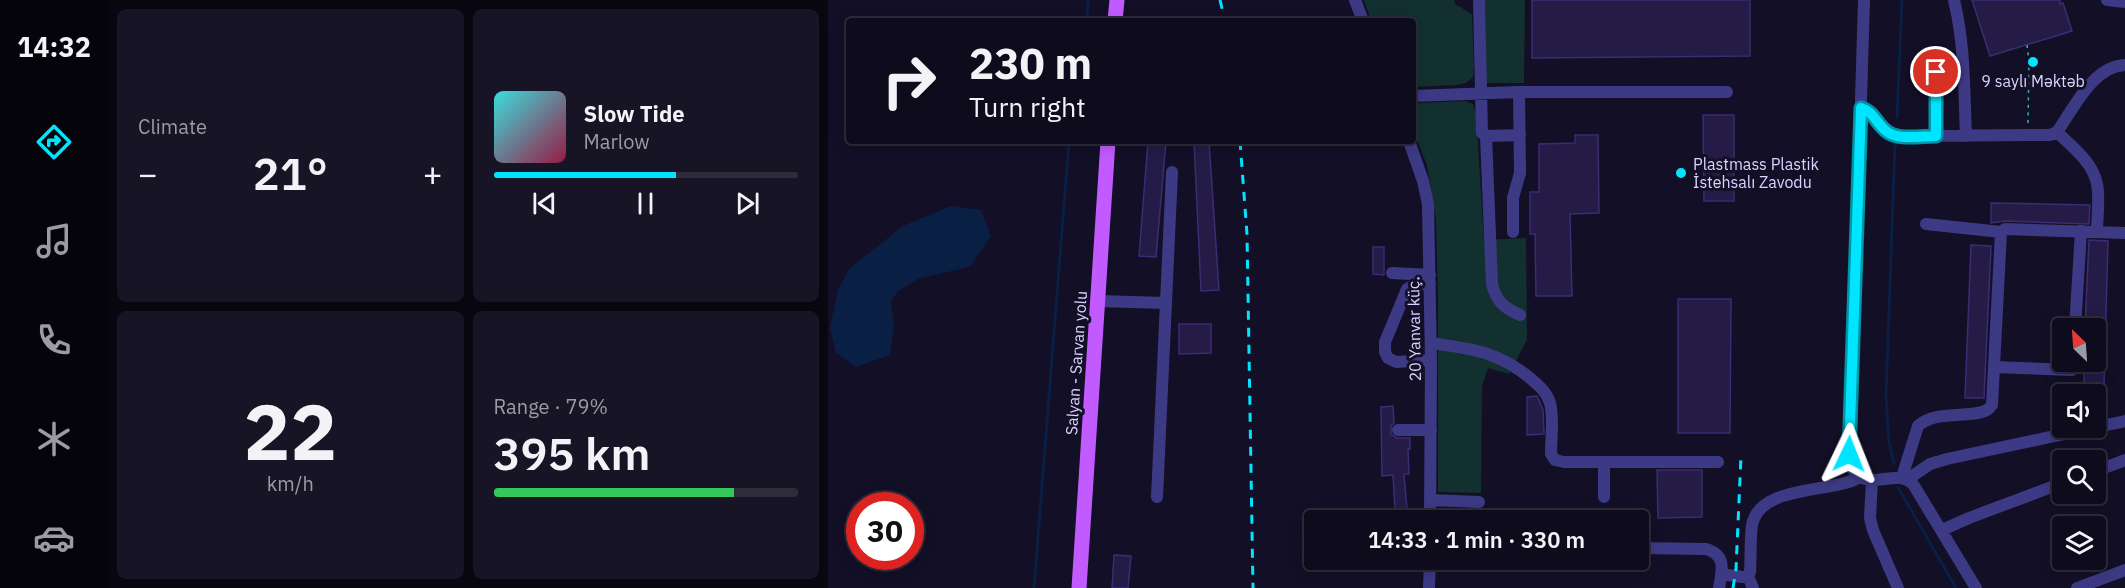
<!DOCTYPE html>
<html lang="en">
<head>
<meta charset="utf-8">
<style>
  body { margin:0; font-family:"IBM Plex Sans",sans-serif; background:#171425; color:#f1f3f6; height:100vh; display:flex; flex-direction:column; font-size:22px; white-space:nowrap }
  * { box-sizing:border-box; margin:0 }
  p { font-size:20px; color:#9b9ba3 }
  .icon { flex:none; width:33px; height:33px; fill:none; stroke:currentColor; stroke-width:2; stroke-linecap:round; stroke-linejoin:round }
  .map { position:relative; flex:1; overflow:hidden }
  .drawer { display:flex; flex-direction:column; gap:9px; padding:9px; background:#08060f; width:720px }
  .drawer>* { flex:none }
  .guide { position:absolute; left:18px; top:18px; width:570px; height:126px; border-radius:6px; box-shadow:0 3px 15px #0003,0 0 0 2px #2e2b3b; background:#0e0b1c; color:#f1f3f6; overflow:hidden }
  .needle { width:39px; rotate:335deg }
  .controls { position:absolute; left:1224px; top:318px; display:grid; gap:12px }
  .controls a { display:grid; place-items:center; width:54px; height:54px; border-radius:6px; background:#0e0b1c; box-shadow:0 3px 15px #0003,0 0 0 2px #2e2b3b; font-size:30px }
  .speed { position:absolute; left:18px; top:492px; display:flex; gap:12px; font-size:30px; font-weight:700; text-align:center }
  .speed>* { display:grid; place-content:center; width:78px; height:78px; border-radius:50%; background:#0e0b1c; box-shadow:0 3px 15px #0003,0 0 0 2px #2e2b3b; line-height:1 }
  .speed .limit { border:9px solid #d22; background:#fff; color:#111 }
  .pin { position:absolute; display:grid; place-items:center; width:51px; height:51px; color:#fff; margin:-26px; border:3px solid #fff; border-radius:50%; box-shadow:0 2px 6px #0007 }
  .me { position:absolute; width:66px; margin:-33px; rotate:2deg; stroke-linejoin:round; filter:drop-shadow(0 0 4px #0008) }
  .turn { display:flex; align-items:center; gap:21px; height:126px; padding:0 24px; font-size:27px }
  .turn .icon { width:78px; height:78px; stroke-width:2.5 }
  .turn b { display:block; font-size:42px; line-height:51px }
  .big { font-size:45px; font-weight:600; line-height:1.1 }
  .drawer .tile { flex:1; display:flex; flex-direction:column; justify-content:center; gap:9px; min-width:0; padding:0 21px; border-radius:9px; background:#171425 }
  .drawer .dial { align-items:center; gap:0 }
  .dial b { font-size:78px; line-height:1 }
  .song { display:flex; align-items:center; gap:18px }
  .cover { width:72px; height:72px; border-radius:9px; background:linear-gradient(135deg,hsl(180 70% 55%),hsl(340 70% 35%)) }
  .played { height:6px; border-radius:3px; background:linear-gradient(90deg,#00e5ff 60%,#2e2b3b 60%) }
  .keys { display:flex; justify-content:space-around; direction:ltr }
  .heat { display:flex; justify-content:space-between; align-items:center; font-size:33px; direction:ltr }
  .charge { height:9px; border-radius:4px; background:linear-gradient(90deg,#34c759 79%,#2e2b3b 0) }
  .drawer .tiles { flex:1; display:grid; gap:9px; grid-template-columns:repeat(2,1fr) }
  .trip { position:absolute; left:476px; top:510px; width:345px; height:60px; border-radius:6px; background:#0e0b1c; box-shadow:0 3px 15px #0003,0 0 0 2px #2e2b3b; font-weight:600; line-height:60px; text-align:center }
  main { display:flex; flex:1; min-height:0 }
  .tab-bar { display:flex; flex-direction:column; width:108px; justify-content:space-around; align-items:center; background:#06040b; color:#9b9ba3 }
  .tab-bar .icon { width:42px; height:42px }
  .tab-bar .active { color:#00e5ff }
  .tab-bar b { font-size:27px; color:#f1f3f6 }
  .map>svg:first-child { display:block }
  .green { fill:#12302f }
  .water { fill:#0a1f44 }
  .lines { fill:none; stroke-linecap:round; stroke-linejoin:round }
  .stream { stroke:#0a1f44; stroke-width:3 }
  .building { fill:#241b47; stroke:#3b2d73; stroke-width:1.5 }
  .path { stroke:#2fb8b0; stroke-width:1.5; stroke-dasharray:3 4.5; stroke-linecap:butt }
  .minor { stroke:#3d3a85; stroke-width:12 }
  .major { stroke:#c25bff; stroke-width:15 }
  .rail { stroke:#00e5ff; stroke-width:3; stroke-dasharray:9 8; stroke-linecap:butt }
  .route-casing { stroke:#0095a6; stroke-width:15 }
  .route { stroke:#00e5ff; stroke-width:10 }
  .poi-dot { fill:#00e5ff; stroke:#130f26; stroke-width:2 }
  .labels { text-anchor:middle; stroke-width:6; stroke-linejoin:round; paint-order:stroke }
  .poi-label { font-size:16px; fill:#d9d4ff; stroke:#130f26 }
  .street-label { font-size:16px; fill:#d9d4ff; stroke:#130f26 }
</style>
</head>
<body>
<main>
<nav class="tab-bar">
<b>14:32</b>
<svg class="icon active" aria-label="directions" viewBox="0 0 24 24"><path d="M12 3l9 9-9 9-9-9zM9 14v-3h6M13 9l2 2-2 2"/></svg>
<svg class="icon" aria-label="music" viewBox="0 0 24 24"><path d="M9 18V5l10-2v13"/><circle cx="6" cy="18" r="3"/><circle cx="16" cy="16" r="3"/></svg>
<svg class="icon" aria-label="phone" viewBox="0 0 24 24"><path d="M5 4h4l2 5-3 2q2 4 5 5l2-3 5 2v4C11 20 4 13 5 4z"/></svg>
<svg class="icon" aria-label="climate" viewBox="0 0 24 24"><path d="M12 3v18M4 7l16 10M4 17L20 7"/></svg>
<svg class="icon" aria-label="car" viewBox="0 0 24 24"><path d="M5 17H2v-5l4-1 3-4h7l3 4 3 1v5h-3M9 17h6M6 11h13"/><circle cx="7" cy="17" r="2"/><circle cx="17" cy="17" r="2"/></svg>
</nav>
<section class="drawer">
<div class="tiles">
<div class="tile"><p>Climate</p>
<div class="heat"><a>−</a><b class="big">21°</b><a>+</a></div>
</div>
<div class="tile">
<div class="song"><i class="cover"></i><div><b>Slow Tide</b><p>Marlow</p></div></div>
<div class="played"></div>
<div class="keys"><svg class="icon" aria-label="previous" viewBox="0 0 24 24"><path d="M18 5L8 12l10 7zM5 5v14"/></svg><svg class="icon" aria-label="pause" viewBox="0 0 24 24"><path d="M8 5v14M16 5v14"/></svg><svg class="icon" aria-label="next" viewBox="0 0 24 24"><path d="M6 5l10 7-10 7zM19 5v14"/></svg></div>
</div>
<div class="tile dial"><b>22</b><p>km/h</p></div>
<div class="tile"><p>Range · 79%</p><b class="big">395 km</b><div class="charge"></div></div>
</div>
</section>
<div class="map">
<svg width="1297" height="588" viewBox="0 0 1297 588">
  <rect width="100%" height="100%" fill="#130f26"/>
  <path class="green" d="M536,0H626L627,4L644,14L646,67L645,77L638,83L629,85L585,87V21H543Z
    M657,0H697L696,83H658Z
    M638,101L645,104L648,114L656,240L698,238L699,340L681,374L660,368L654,386L653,493L610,492V301L608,219L599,165L585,130V105L590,103Z"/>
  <path class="water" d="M123,206L153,210L163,236L142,267L92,278L70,291L63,302L66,324L62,355L28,367L8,353L2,328L10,289L22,268L75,226Z"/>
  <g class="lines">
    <path class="stream" d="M259,21L260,0
      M1069,117L1074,0
      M1066,464L1061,443L1058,396L1067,143
      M1070,487L1128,588
      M206,588L241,141"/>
  </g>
  <path class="building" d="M704,0H922V56L704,58Z
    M1144,0H1232V4L1235,3L1244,31L1162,56Z
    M875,115H906V201H876Z
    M747,135H770L771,213L742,214L744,296H708L707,234H702V192H711V144L747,143Z
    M320,141H338L328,257L311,256Z
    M366,141H381L391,290L373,291Z
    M1163,203L1262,205L1261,224L1177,221L1163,223Z
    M1261,240L1280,241L1276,385L1256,384V362H1268V328H1257Z
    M1143,245L1163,246L1156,398H1137Z
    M545,247H556V275L545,274Z
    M850,299H903L902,433H850Z
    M351,324H383V353L351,354Z
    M709,396L715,410L716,434L699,435V397Z
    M565,406L566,423L563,426V434L569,438H582V449H580L581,474H576L579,509L567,510L565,475L554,476L553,407Z
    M829,470H874V517L830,518Z
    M286,555L303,556L300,588H284Z"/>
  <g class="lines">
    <path class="path" d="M1199,45L1201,61L1200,123"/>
    <path class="minor" d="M527,0L535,21
      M651,0L654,133L658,136L692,135
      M1036,0L1022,464C1037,497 1066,466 1085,484L1148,588
      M1126,0C1137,45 1136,90 1138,136
      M1279,0L1297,2
      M691,92H899
      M585,96L691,92L692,173L685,198V232
      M1033,108C1051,113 1050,130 1072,136L1222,135L1229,132C1246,108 1265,66 1297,65
      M1229,132C1244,147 1265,162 1269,184C1272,199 1269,217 1269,232
      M658,136L664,284C668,301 676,308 692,315
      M1108,136V73
      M581,141L595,181L600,204L603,360L602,520
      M1098,224L1173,232
      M564,273L602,275
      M602,283L586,285L579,289L557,342V352L560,358L568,362L603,360
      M270,301L337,303
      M1247,328L1253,231
      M603,343C644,349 669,351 702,378C710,385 719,392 722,403C726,418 723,438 723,454L727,460L736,462H890
      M1166,367L1244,370L1245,362
      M570,430H603
      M1268,471L1297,460
      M1074,477L1090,426C1111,407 1154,422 1164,405L1173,232L1177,229L1297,233
      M1080,479L1102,464L1119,459L1297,421
      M1044,480L1042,518L1045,530L1070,588
      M329,497L344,172
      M776,497V462
      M602,500L651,502
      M572,519L589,520
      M1114,530L1141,518L1234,483
      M810,548L878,549C899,555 894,571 891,588
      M893,574L914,577L920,576L922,572C923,557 922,540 924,525C932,484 1003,494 1032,477
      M920,576L925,588
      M601,588L602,560
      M1249,588L1297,570"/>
    <path class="major" d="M287,21L289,0
      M251,588L280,141"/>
    <path class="rail" d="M392,0L397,21
      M412,141L419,234L425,588
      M905,588L908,569L913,456"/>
  </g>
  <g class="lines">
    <defs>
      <path id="route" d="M1021,454L1033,108C1047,112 1049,126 1061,133C1073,140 1094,136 1108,136V72"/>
    </defs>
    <use href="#route" class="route-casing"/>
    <use href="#route" class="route"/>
  </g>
  <g class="poi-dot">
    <circle cx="1205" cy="62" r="6"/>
    <circle cx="853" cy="173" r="6"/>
  </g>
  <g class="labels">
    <g class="poi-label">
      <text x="1205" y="87">9 saylı Məktəb</text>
      <text x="865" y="170" text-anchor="start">Plastmass Plastik<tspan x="865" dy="18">İstehsalı Zavodu</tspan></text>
    </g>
    <g class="street-label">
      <text transform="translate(586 329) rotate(-91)" y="6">20 Yanvar küç.</text>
      <text transform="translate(248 363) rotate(-86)" y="6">Salyan - Sarvan yolu</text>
    </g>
  </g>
</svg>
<div class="controls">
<a><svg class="needle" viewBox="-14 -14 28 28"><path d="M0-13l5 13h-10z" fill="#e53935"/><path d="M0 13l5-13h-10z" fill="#9b9ba3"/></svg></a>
<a><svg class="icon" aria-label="sound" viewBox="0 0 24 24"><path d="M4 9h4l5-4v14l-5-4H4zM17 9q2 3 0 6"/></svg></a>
<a><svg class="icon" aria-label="search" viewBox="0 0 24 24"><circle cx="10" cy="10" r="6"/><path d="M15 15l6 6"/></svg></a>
<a><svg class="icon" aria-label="layers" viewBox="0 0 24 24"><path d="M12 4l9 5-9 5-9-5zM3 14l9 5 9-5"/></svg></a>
</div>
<div class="speed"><div class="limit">30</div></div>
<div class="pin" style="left:1108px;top:72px;background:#d93025"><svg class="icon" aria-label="arrive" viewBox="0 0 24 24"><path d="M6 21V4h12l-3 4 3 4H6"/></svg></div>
<svg class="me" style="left:1021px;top:454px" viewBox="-20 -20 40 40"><path d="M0-17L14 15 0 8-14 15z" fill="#00e5ff" stroke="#fff" stroke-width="4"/></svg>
<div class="trip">14:33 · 1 min · 330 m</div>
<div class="guide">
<div class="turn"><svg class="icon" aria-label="right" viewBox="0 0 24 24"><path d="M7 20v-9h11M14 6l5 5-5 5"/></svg><div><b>230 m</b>Turn right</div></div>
</div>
</div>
</main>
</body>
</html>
